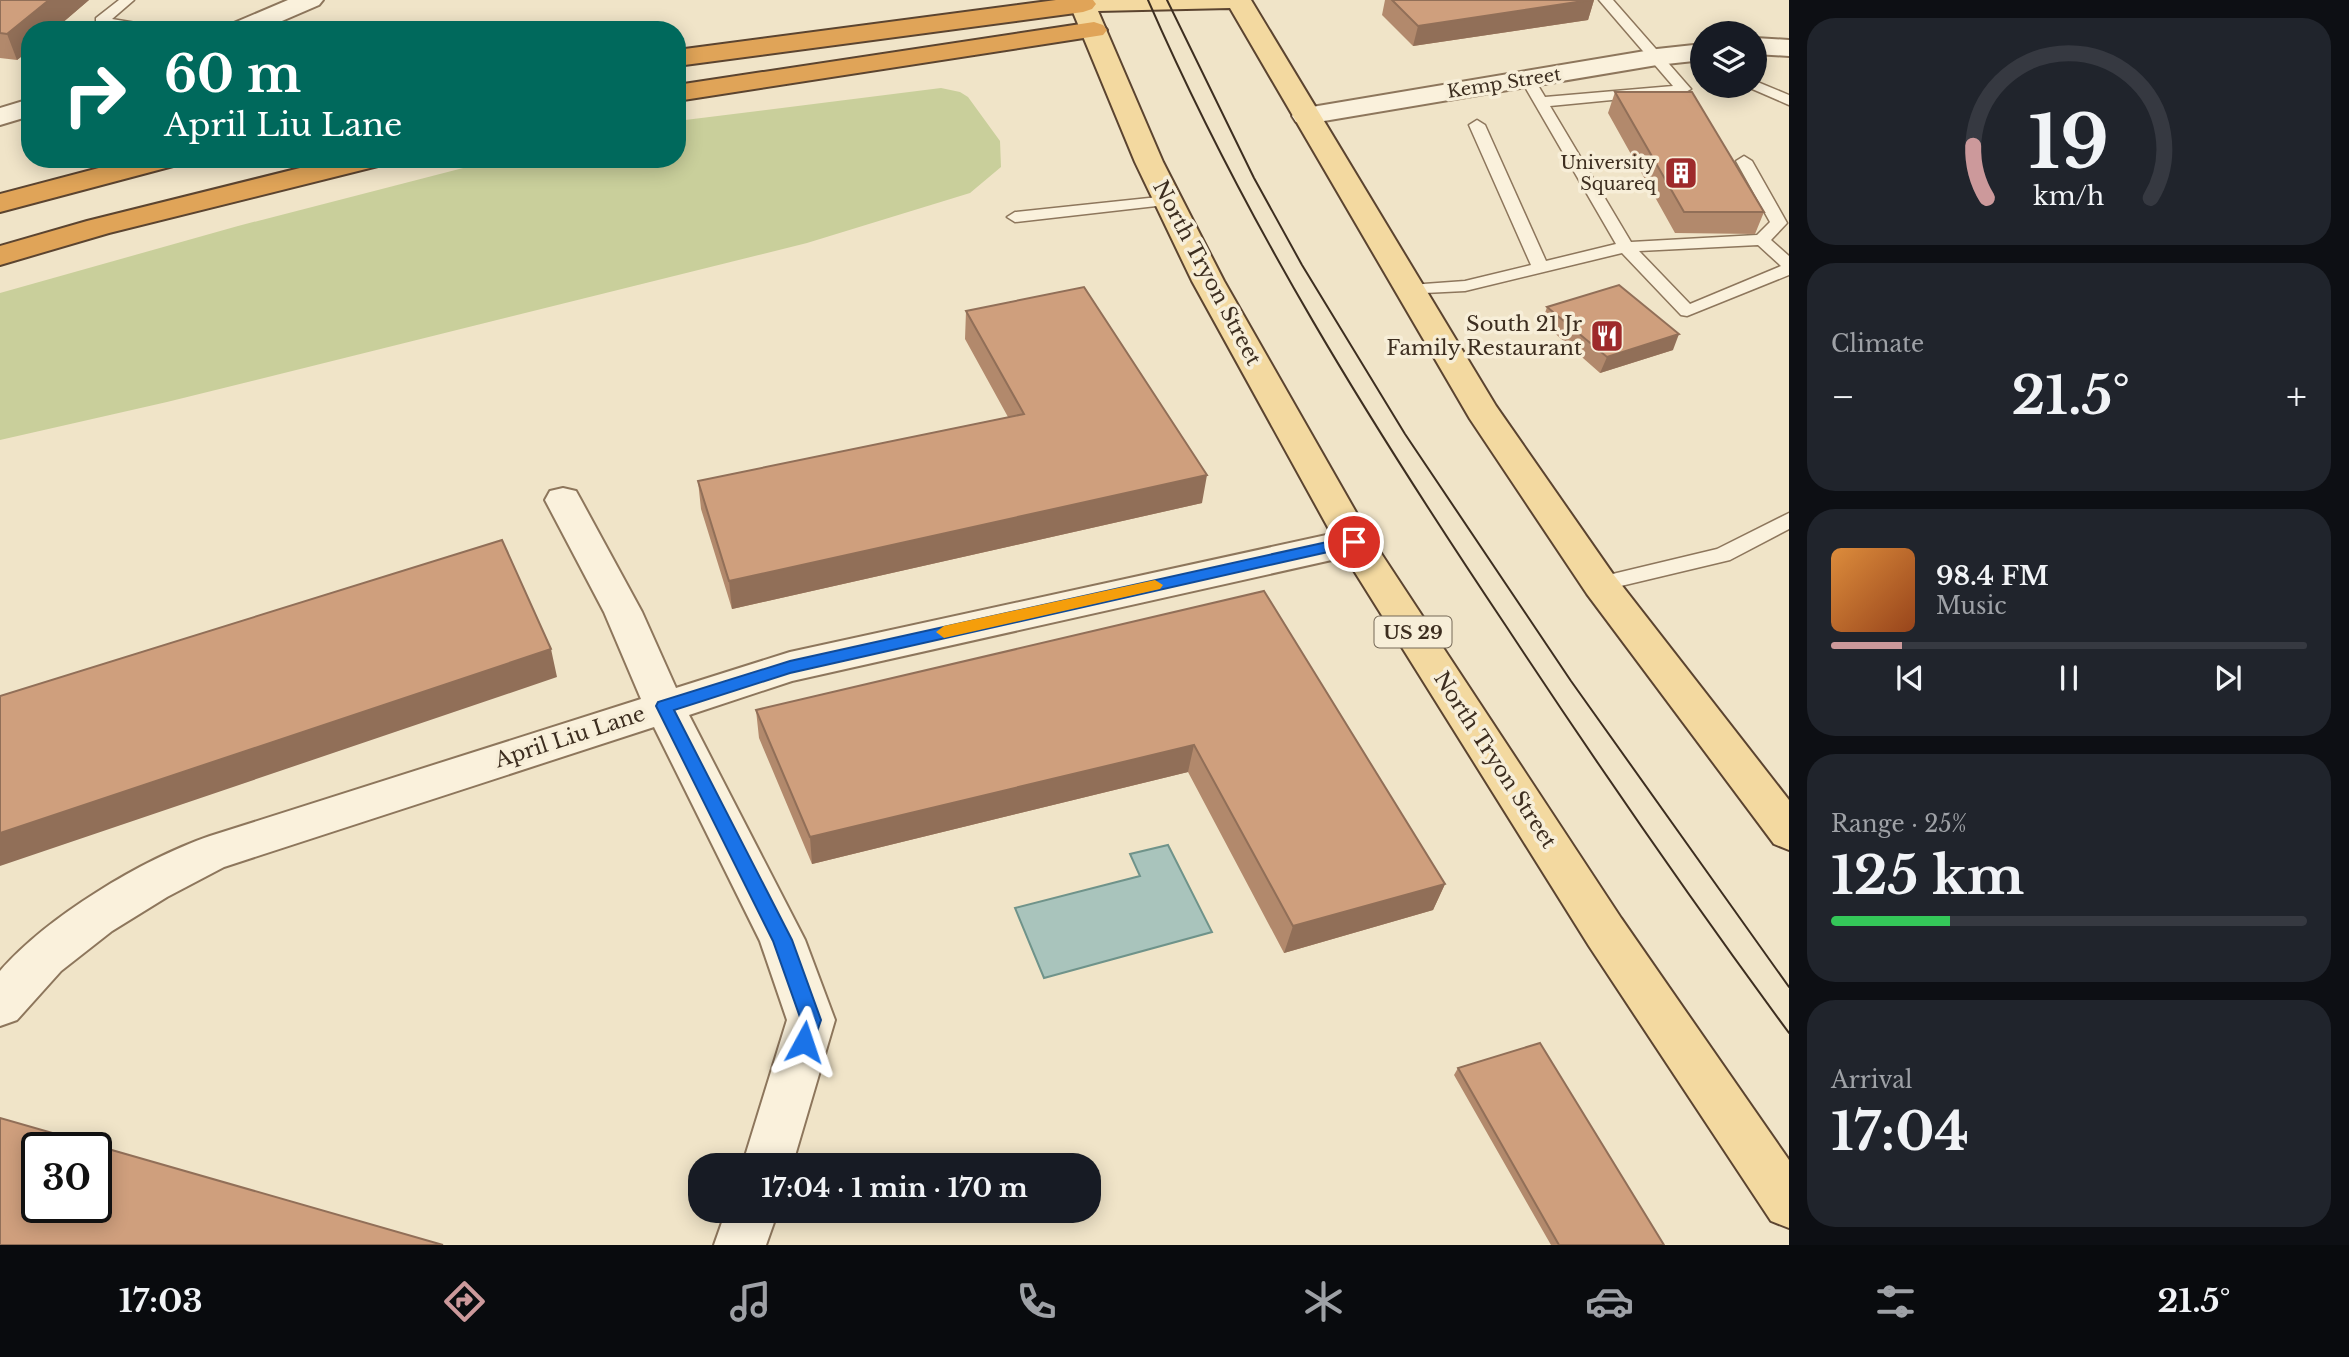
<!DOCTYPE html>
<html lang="en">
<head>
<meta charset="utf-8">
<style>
  body { margin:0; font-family:"Libre Baskerville",serif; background:#20242c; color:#f1f3f6; height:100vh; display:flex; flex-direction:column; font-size:26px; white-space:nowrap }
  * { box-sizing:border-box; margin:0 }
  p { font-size:23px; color:#9ea1a6 }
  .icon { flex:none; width:38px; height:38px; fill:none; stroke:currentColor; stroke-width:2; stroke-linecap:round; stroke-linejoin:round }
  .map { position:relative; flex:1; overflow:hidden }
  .side { display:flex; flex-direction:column; gap:18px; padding:18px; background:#0d0f14; width:560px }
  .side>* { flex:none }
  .hud { position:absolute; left:21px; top:21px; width:665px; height:147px; border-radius:28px; box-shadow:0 4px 18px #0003; background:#00695c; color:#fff; overflow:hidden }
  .tools { position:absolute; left:1690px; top:21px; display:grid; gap:14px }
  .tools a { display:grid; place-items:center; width:77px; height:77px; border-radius:50%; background:#171b24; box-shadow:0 4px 18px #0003; font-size:35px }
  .speed { position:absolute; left:21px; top:1132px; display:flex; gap:14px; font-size:35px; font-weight:700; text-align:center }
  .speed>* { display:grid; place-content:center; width:91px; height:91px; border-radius:50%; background:#171b24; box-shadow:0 4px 18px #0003; line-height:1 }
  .speed .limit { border:4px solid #111; border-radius:10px; background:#fff; color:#111 }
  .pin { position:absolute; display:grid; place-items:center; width:60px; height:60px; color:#fff; margin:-30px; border:4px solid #fff; border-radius:50%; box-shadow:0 2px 7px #0007 }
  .me { position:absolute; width:77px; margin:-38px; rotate:5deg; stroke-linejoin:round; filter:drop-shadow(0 0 5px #0008) }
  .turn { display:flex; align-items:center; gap:24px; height:147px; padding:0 28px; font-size:32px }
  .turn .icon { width:91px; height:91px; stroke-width:2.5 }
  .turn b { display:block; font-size:49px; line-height:60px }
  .big { font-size:52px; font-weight:800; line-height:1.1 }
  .side .tile { flex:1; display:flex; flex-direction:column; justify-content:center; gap:10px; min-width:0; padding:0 24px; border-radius:28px; background:#20242c }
  .side .dial { align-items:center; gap:0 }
  .dial svg { height:182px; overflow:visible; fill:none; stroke:#363941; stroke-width:7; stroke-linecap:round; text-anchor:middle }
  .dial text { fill:#f1f3f6; stroke:none }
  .song { display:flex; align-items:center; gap:21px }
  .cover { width:84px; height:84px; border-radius:10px; background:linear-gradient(135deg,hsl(30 70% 55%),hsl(20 70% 35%)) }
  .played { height:7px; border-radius:4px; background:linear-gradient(90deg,#cc999b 15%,#363941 15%) }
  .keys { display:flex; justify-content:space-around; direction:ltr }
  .heat { display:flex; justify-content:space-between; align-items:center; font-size:38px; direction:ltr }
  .charge { height:10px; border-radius:5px; background:linear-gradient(90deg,#34c759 25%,#363941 0) }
  .trip { position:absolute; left:688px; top:1153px; width:413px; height:70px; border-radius:28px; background:#171b24; box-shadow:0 4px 18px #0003; font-weight:800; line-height:70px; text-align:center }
  .tabs { display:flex; height:112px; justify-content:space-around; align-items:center; background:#090b0e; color:#9ea1a6 }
  .tabs .icon { width:49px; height:49px }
  .tabs .on { color:#cc999b }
  .tabs b { font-size:32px; color:#f1f3f6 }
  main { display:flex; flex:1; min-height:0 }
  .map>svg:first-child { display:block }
  .green { fill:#c9cf9b }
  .water { fill:#a9c4bc; stroke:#6f938a; stroke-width:2 }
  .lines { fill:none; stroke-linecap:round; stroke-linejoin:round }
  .service-casing { stroke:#8d765c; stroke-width:3 }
  .minor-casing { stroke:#8d765c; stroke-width:4 }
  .primary-casing { stroke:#5b4430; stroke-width:4 }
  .motorway-casing { stroke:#5b4430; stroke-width:4 }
  .service { fill:#faf1dc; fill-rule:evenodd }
  .minor { fill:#faf1dc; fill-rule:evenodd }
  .primary { fill:#f3d9a0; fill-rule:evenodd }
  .motorway { fill:#e0a458; fill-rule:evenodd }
  .tram { stroke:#3d2e20; stroke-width:2 }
  .wall { fill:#b2896c }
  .shaded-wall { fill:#916f58 }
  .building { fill:#cf9f7d; stroke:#916f58; stroke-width:2; fill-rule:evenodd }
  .route { fill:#1a73e8; stroke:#114b97; stroke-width:2 }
  .slow { fill:#f59e0b }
  .labels { text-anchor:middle; stroke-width:7; stroke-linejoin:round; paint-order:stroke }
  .far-street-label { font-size:18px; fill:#3d2e20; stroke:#f7eed8 }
  .far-poi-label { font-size:18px; fill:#3d2e20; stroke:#f7eed8; text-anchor:end }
  .shield { fill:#f7eed8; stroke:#756857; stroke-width:2 }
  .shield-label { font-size:19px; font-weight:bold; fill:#3d2e20 }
  .street-label { font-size:21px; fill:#3d2e20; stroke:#f7eed8 }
  .poi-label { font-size:21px; fill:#3d2e20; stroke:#f7eed8; text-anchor:end }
</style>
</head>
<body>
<main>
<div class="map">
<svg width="1789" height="1245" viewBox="0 0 1789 1245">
  <rect width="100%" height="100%" fill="#f0e4c8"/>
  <path class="green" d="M941,88L960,92L968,97L1000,141L1001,167L970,193L807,243L167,402L0,440V293L238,226L498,159H677V121Z"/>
  <path class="water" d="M1168,845L1212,932L1044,978L1015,908L1140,876L1130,854Z"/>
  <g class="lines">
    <defs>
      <path id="service" d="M119,0H134L112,19L154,26L161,30H128L96,24V18Z
        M1599,0H1613L1691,89L1684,93L1550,106L1631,242L1757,235L1770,222L1736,161L1744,156L1752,161L1787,223L1771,240L1789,256V275L1687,316L1681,315L1622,253L1465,291L1404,294L1401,290L1404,286L1410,285L1465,281L1531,265L1469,125L1477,120L1485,125L1546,261L1616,244L1521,80L1528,76L1533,77L1545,97L1673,86ZM1758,245L1781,266L1690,304L1639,251Z
        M1755,81L1789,95V105L1750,88L1748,86H1755Z
        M1168,196L1176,201L1174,204L1015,222L1007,217L1015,212Z
        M1789,513V529L1730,560L1600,591L1593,589L1590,584L1593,579L1600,577L1717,549Z"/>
      <path id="minor" d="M288,0H323L319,5L261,30H225L229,25Z
        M1755,38L1789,40V56L1755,54Z
        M1703,44V60L1657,65L1306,124L1296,122L1292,116L1296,110L1306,108L1657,49Z
        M30,99V116L0,125V108Z
        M563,488L576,491L581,500L642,612L676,688L790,652L1354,529L1367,533L1372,542L1367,551L1354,555L792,681L689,715L805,940L835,1020L792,1166H742L787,1020L760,941L654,727L224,867L167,897L112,931L61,971L17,1020L0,1026V971C48,916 141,860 210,836L641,699L604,612L545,500L550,491Z
        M726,1211H778L766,1245H714Z"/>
      <path id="primary" d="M1068,0H1251L1496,406L1613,574L1789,800V850L1774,844L1587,594L1470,419L1230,8L1098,11L1163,162L1224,281L1369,535L1621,918L1789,1160V1228L1771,1221L1589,946L1336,542L1192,281L1135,162Z"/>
      <path id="motorway" d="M1056,0H1093L1096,4L1092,9L1083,12L677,66V50Z
        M1094,22L1103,25L1107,30L1103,35L677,101V85Z
        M133,159H181L177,165L0,212V194Z
        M336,159H386L382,165L109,233L0,265V246L87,221Z"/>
    </defs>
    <use href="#service" class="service-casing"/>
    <use href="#minor" class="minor-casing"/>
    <use href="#primary" class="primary-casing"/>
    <use href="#motorway" class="motorway-casing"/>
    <use href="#service" class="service"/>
    <use href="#minor" class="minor"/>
    <use href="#primary" class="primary"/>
    <use href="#motorway" class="motorway"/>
    <path class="tram" d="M1148,0C1246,224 1370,423 1506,626C1597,764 1691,900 1789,1033
      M1167,0L1254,178L1302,265L1405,434L1571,681L1789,987"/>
  </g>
  <path class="wall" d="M0,0H89L54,30H30V50L17,60L0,58Z
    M1385,0H1594L1588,20L1413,46L1382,15Z
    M1615,92L1764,212L1755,234L1675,233L1608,113Z
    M1547,307L1673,350L1600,373L1542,322Z
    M966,311L1202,503L732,609L701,509L698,481L1008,417L965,339Z
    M1264,591L1445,884L1433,910L1284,953L1188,772L812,864L759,738L756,710Z
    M1458,1068L1664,1245H1551L1454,1075Z"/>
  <path class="shaded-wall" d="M49,0H89L54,30H30V50L17,60L7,34Z
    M1590,0H1594L1588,20L1413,46L1418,26Z
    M1679,334L1673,350L1600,373L1607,357Z
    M1207,475L1202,503L732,609L729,581Z
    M551,649L557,677L0,866V833Z
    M1194,745L1188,772L812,864L810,837Z
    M1445,884L1433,910L1284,953L1293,926Z"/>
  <path class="building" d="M0,0H49L7,34L0,33Z
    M1392,0H1590L1418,26Z
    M1615,92H1692L1764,212H1684Z
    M1619,285L1679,334L1607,357L1547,307Z
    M1084,287L1207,475L729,581L698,481L1024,414L966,311Z
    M502,540L551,649L0,833V696Z
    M1264,591L1445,884L1293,926L1194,745L810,837L756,710Z
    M1540,1043L1664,1245H1559L1458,1068Z
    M0,1118L443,1245H0ZM37,1148H96V1208H37Z"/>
  <path class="route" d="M1354,536L1361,542L1359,545L790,673L674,710L792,940L821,1020L811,1049L804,1051L797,1049L794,1042L801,1020L773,941L656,706L658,702L790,661Z"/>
  <path class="slow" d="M1155,580L1163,585L1160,589L944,638L936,632L944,626Z"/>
  <defs>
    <symbol id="building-square" viewBox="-11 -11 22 22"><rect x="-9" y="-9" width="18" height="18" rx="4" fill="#9e2a2b" stroke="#f7eed8"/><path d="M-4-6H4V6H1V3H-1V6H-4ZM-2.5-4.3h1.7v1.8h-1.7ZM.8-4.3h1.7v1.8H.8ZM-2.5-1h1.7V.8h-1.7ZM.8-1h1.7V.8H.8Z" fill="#fff"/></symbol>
    <symbol id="restaurant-square" viewBox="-11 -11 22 22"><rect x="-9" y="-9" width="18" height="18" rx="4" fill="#9e2a2b" stroke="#f7eed8"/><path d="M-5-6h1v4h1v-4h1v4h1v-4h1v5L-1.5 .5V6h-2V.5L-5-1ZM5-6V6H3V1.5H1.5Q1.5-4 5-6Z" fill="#fff"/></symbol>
  </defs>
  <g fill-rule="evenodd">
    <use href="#building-square" x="1662" y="154" width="38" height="38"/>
    <use href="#restaurant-square" x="1588" y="317" width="38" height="38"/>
  </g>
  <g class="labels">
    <g class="far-street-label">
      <text transform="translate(1504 83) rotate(-9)" y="6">Kemp Street</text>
    </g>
    <g class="far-poi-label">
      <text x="1656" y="169">University<tspan x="1656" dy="21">Squareq</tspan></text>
    </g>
    <rect class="shield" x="1374.5" y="616.5" width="77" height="31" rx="5"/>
    <g class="shield-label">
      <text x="1413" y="639">US 29</text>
    </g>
    <g class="street-label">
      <text transform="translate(1207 273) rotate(62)" y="7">North Tryon Street</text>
      <text transform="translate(570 737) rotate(-18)" y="7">April Liu Lane</text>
      <text transform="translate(1495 760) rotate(57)" y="7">North Tryon Street</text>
    </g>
    <g class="poi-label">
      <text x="1582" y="331">South 21 Jr<tspan x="1582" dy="24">Family Restaurant</tspan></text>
    </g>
  </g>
</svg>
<div class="tools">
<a><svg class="icon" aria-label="layers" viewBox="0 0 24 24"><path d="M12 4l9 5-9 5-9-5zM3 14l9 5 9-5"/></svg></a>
</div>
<div class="speed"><div class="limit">30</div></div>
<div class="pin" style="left:1354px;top:542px;background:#d93025"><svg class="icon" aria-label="arrive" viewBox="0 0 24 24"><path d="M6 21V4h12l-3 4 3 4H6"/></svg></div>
<svg class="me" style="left:804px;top:1042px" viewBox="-20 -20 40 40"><path d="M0-17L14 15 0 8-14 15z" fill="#1a73e8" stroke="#fff" stroke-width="4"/></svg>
<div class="trip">17:04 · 1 min · 170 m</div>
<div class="hud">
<div class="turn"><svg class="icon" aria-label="right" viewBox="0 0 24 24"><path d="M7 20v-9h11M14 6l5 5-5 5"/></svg><div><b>60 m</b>April Liu Lane</div></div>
</div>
</div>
<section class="side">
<div class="tile dial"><svg viewBox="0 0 100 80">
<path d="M14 69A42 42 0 1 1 86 69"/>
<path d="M14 69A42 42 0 0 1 8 46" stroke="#cc999b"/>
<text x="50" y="56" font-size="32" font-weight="700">19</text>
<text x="50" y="72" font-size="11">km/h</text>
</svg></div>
<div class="tile"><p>Climate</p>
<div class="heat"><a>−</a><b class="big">21.5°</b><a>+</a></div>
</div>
<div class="tile">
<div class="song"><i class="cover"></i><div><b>98.4 FM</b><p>Music</p></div></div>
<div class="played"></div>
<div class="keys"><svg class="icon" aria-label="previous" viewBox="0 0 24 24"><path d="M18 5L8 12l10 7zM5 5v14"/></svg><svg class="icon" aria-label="pause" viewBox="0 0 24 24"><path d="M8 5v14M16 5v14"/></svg><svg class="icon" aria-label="next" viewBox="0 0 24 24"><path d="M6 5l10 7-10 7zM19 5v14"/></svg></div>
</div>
<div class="tile"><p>Range · 25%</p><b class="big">125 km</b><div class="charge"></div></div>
<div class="tile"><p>Arrival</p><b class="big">17:04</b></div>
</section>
</main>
<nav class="tabs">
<b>17:03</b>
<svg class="icon on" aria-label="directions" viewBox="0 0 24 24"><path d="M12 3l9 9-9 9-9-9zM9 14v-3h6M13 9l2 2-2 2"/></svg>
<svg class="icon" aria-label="music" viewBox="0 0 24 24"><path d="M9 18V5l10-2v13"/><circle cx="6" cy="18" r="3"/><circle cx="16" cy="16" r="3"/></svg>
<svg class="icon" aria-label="phone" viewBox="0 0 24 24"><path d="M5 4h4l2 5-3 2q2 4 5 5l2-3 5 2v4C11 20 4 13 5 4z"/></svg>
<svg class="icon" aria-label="climate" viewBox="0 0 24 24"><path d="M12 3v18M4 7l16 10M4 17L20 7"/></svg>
<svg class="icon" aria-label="car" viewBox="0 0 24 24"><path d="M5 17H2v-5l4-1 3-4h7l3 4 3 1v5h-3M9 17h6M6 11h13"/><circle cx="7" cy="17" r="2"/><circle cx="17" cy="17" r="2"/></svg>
<svg class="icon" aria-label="filters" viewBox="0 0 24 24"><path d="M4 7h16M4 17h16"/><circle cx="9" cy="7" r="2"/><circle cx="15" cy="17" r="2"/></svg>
<b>21.5°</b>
</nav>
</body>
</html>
